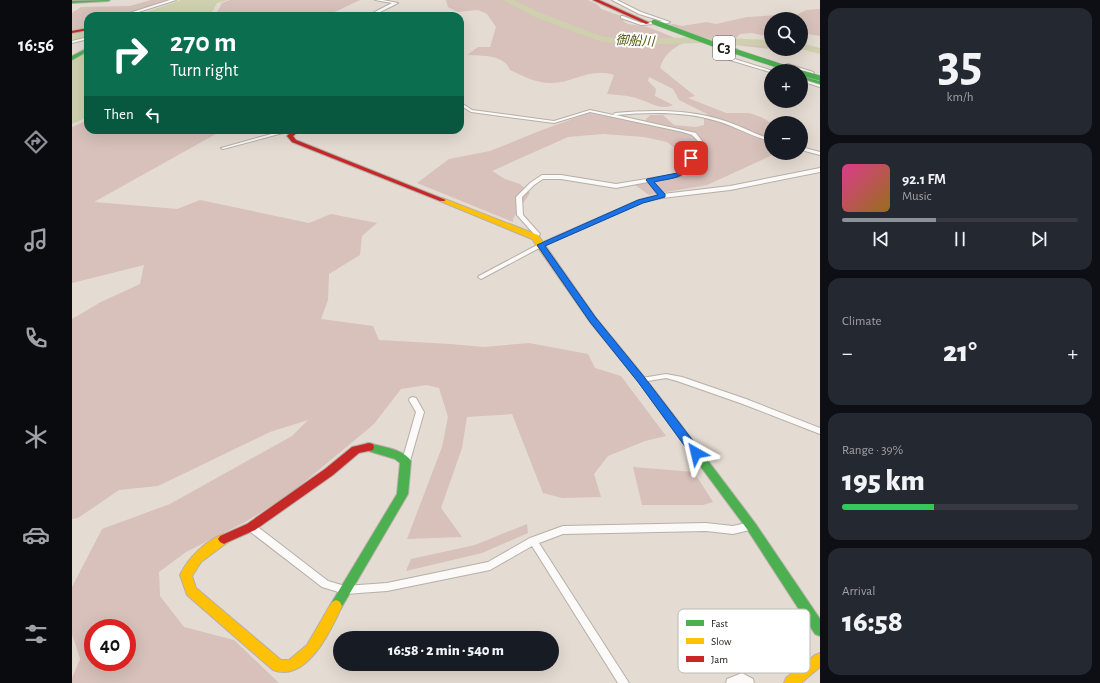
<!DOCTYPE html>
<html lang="en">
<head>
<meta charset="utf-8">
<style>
  body { margin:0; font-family:"Alegreya Sans","Noto Sans JP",sans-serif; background:#242831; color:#f1f3f6; height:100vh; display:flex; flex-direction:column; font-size:15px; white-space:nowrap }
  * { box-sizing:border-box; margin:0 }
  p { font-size:13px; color:#9ea1a6 }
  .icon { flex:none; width:22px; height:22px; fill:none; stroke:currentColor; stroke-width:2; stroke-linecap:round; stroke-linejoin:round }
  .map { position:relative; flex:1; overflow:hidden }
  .sheet { display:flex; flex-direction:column; gap:8px; padding:8px; background:#0d0f14; width:280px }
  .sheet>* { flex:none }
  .top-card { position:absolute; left:12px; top:12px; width:380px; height:122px; border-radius:12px; box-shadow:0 4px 16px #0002; background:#0b6e4f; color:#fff; overflow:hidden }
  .controls { position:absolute; left:692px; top:12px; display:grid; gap:8px }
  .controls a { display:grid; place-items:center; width:44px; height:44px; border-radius:50%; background:#171b24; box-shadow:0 4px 16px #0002; font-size:20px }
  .speed { position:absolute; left:12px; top:619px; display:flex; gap:8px; font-size:20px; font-weight:700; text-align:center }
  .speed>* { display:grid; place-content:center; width:52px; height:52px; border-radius:50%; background:#171b24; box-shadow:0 4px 16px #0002; line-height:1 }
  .speed .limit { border:6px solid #d22; background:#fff; color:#111 }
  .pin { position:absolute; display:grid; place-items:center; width:34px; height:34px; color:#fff; margin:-17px; border-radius:8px; box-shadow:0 2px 6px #0006 }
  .me { position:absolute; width:44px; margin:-22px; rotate:323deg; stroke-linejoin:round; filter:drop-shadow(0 0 3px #0008) }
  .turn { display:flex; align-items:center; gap:14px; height:84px; padding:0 20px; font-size:18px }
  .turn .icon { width:52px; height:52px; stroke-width:2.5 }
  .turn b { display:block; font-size:28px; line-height:34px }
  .then { display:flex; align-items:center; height:38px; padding:0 20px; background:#0003; gap:8px; font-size:15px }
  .big { font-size:30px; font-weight:800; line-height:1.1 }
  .sheet .widget { flex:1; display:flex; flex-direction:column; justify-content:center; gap:6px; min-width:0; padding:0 14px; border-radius:12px; background:#242831 }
  .sheet .dial { align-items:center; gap:0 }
  .dial b { font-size:52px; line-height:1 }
  .song { display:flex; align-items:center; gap:12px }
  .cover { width:48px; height:48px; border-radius:6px; background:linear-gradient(135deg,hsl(330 70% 55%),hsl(40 70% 35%)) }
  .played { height:4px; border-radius:2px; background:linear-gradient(90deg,#8c9099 40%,#363941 40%) }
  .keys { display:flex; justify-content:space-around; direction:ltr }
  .heat { display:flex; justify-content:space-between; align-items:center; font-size:22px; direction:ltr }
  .charge { height:6px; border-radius:3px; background:linear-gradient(90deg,#34c759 39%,#363941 0) }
  .trip { position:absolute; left:261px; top:631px; width:226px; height:40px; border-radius:20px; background:#171b24; box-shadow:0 4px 16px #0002; font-weight:800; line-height:40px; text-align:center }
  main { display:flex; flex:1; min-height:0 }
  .tabs { display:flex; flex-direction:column; width:72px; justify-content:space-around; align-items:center; background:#090b0e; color:#9ea1a6 }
  .tabs .icon { width:28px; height:28px }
  .tabs .current { color:#8c9099 }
  .tabs b { font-size:18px; color:#f1f3f6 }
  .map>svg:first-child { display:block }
  .green { fill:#d7c1ba; fill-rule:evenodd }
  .water { fill:#cfd0ae }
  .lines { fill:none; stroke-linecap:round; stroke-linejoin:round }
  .river { fill:#cfd0ae; fill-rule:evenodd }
  .street-casing { stroke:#b6afa8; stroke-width:2 }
  .fast-casing { stroke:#b6afa8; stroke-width:2 }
  .slow-casing { stroke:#b6afa8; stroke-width:2 }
  .jam-casing { stroke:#b6afa8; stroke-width:2 }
  .street { fill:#fbfaf8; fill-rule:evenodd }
  .fast { fill:#4caf50; fill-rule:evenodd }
  .slow { fill:#ffc107; fill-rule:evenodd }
  .jam { fill:#c62828; fill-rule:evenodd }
  .fast-bridge-casing { stroke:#c0bbb7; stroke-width:6; stroke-linecap:butt }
  .fast-bridge { stroke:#4caf50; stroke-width:5 }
  .route { fill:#1a73e8; stroke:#114b97 }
  .labels { text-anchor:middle; stroke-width:4; stroke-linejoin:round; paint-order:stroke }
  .far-water-label { font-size:13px; font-style:italic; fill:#555914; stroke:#fff }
  .shield { fill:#fff; stroke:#615d59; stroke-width:1 }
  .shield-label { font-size:14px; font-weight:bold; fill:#1d1812 }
  .key { fill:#fff; stroke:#bbbab8; stroke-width:1 }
  .key-label { font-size:11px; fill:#1d1812 }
</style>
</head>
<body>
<main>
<nav class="tabs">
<b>16:56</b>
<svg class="icon current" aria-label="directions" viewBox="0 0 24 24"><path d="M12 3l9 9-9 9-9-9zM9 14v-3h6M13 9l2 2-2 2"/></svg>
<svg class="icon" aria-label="music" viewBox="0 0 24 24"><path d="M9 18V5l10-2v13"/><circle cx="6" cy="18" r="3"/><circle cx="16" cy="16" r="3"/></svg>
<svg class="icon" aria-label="phone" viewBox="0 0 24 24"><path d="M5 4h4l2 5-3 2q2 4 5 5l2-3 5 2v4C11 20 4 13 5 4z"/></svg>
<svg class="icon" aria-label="climate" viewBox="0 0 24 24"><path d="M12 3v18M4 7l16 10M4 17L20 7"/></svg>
<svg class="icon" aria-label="car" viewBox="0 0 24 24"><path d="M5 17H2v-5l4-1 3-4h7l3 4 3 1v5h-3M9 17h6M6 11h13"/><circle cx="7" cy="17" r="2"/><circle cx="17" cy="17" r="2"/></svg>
<svg class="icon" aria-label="filters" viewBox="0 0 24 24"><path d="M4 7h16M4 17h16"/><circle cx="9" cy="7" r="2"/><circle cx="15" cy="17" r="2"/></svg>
</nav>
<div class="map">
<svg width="748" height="683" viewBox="0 0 748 683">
  <rect width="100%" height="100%" fill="#e4dbd2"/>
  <path class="green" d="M79,0H98L48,16H16V27L0,30V13L9,7L58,6Z
    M158,0H288L254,16H143L150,3Z
    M374,0H516L526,5L529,9L555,18L551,21L556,24L576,27L613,42C599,50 593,53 588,68L623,96L616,98L654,113H677L689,117L699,123V153H705L635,185L577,195L563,185L612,176L624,170L605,150L595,142L572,137L531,134L496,137L420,171L433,179L448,184L458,193L441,219V222L345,183L377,159L418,151L470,130L517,113L571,123L578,115H591L602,125L624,127L632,125V118L635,114L607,100L601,89L577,77L576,81L584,89L583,96L601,105C588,112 573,99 560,97C552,95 543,95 535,94L542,75C519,67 501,83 479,83C463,83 451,76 438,70C432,54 409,56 395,55L406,47H418L424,27L415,14L406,10L386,12L376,7Z
    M748,9V36L729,33V19H699V37L680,33L668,34L663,39L667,42L699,44V49L645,43L596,25L601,24L610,26L635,22L644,24L675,17L726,14L734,10Z
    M16,120V130H151L22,202L105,209L128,200L237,223L259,214L305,223L290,236L288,255L257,274L256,300L249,319L301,326L307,340L378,344L412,347L457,343L516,354L523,368L549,376L594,436L573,441L536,456L522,474L529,497L490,498L471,493L440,414L395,417L390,448L369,508L390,537L335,539L370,447L376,417L367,388L355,385L329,389L302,424L218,494L173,522L114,552L87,572L88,596L112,627L162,640L207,683H0V678L8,659L0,634V587L30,529L98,504L220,436L236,420L198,432L86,486L47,490L6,518L0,519V319L29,302L68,284L72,265L0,283V127ZM21,628H55V662H21Z
    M561,467L622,472L641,502L631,505H570Z
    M455,524L456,533L410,553L334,571L339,559L403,545Z"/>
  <path class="water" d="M109,0H156L145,3L138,16H63Z
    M16,52V117L0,124V60Z"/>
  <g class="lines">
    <path class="river" d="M431,0H441L469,13L531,37L565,39L626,37L699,40V46L626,43L565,45L530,42L463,17Z
      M16,30V36L0,40V34Z
      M729,43L748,48V54L729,49Z"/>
    <defs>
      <path id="street" d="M98,0H104L54,16H48Z
        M303,0H311L326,3L300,16H295L320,3Z
        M540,0H545L569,12L598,22L596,23L569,25L549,18V16H551L569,23L590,21L567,14Z
        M16,37V39L0,43V41Z
        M664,49L666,50L665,51L650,55L701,71L698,72L648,57L646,54Z
        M716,64L741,72L742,73L739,74L715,66V64Z
        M729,79L748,85V87L729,81Z
        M388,102L400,110L482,121L518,110L541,115L543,113C578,110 616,109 650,120C667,125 682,134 699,139V141C680,137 663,126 645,121C613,111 577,112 544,115L624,133L630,141L617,169L609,176L581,181L591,194L658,186L748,168V172L658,190L590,198L571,202L471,246L409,279L406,277L407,276L467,244L567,200L586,195L576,182L544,188L489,179H471L462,185L450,197L451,215L468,234L465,238L463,239L460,237L462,234L445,215L444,197L458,183L470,175H489L544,184L605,174L612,168L626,141L620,135L611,132L518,112L482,123L399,112L388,105Z
        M214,130H222L151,149L149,148Z
        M729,147L748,152V155L729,150Z
        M594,374L610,377L674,399L748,428V434L668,403L605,381L594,378L570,382L566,380L570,378Z
        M341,397L344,398L352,412L338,461L337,463L334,464L331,463L330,461L344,412L337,400L338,398Z
        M679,522L682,523L683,526L682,529L661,534L634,531L491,534L467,543L557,683H546L460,546L418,570L315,591L273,594L250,587L176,530L175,527L176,524L179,523L182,524L256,581L273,586L315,583L416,562L458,538L491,526L634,523L661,526Z
        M670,673L681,679L682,683H654L655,679Z"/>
      <path id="fast" d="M38,0L36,1L0,3V1Z
        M16,48V51L0,60V56Z
        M729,74L748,80V84L729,78Z
        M596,411L600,413L683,523L748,619V636L743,634L675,529L592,417L591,415L592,413Z
        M297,443C309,447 332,449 339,461L336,494L268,610L264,612L260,610L258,606L260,602L325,494L328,463L323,459L293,450L292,447L293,444Z"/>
      <path id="slow" d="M370,198L466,235L524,318L573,378L600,413L601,415L600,417H592L567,382L518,322L460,239L368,201V199Z
        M152,534L156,536L158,539L156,542L129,562L120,576L124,588L209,660H217L235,645L260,602L264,600L268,602L270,606C259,630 235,683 201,670L115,595L108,575C116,558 134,540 152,534Z
        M748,653V667L729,683H712L714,678L743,655Z"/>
      <path id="jam" d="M521,0H527L578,23L574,24Z
        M16,28V30L0,33V31Z
        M221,130H228L221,136L224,140L374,200L372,201H368L220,142L215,136Z
        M297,443L301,444L302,447L301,450L287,453L261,475L183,530L156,542L152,544L148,542L146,539L148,536L175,524L253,469L280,447Z"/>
    </defs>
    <use href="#street" class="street-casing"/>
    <use href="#fast" class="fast-casing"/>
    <use href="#slow" class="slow-casing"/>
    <use href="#jam" class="jam-casing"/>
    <use href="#street" class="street"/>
    <use href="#fast" class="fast"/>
    <use href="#slow" class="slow"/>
    <use href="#jam" class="jam"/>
    <defs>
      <path id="fast-bridge" d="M582,22L641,44L723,71
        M729,73L748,78"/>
    </defs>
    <use href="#fast-bridge" class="fast-bridge-casing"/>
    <use href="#fast-bridge" class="fast-bridge"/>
  </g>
  <path class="route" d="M617,157L623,158C612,180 604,177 582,182L593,194V197L571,203L473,246L524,318L573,378L628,450L630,453L628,456H620L566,382L518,322L465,245L566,200L586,195L574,180L575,179L605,173L611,168Z"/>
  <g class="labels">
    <g class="far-water-label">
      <text transform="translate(563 40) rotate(2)" y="5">御船川</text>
    </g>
    <rect class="shield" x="641" y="36" width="22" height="24" rx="3"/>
    <g class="shield-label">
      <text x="652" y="53">C3</text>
    </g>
  </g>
  <rect x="606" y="609" width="132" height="64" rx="6" class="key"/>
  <rect x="614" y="620" width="18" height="6" fill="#4caf50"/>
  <rect x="614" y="638" width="18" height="6" fill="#ffc107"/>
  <rect x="614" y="656" width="18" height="6" fill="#c62828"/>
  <g class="key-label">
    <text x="639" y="627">Fast</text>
    <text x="639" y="645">Slow</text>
    <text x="639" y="663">Jam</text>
  </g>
</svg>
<div class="controls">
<a><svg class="icon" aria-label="search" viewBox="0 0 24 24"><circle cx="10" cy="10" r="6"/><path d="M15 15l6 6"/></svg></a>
<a>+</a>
<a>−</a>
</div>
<div class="speed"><div class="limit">40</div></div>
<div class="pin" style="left:619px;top:158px;background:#d93025"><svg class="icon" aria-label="arrive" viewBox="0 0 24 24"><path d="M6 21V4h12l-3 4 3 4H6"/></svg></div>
<svg class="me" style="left:624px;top:453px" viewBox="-20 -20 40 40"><path d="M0-17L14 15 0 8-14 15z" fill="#1a73e8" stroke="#fff" stroke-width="4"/></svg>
<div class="trip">16:58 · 2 min · 540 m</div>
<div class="top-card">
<div class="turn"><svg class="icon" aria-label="right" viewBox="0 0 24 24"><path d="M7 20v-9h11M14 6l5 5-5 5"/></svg><div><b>270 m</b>Turn right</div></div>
<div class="then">Then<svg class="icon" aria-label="left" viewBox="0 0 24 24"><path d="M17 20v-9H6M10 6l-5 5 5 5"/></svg></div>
</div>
</div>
<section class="sheet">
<div class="widget dial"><b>35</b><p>km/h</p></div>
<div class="widget">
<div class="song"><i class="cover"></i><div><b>92.1 FM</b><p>Music</p></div></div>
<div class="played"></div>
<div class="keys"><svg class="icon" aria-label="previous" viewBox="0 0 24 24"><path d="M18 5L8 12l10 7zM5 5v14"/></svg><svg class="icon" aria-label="pause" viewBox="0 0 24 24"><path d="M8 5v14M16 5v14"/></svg><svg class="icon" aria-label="next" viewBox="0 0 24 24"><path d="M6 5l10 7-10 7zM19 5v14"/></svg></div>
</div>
<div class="widget"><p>Climate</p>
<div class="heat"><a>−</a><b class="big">21°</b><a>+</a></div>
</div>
<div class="widget"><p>Range · 39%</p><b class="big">195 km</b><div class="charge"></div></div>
<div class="widget"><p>Arrival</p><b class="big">16:58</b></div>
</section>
</main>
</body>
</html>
